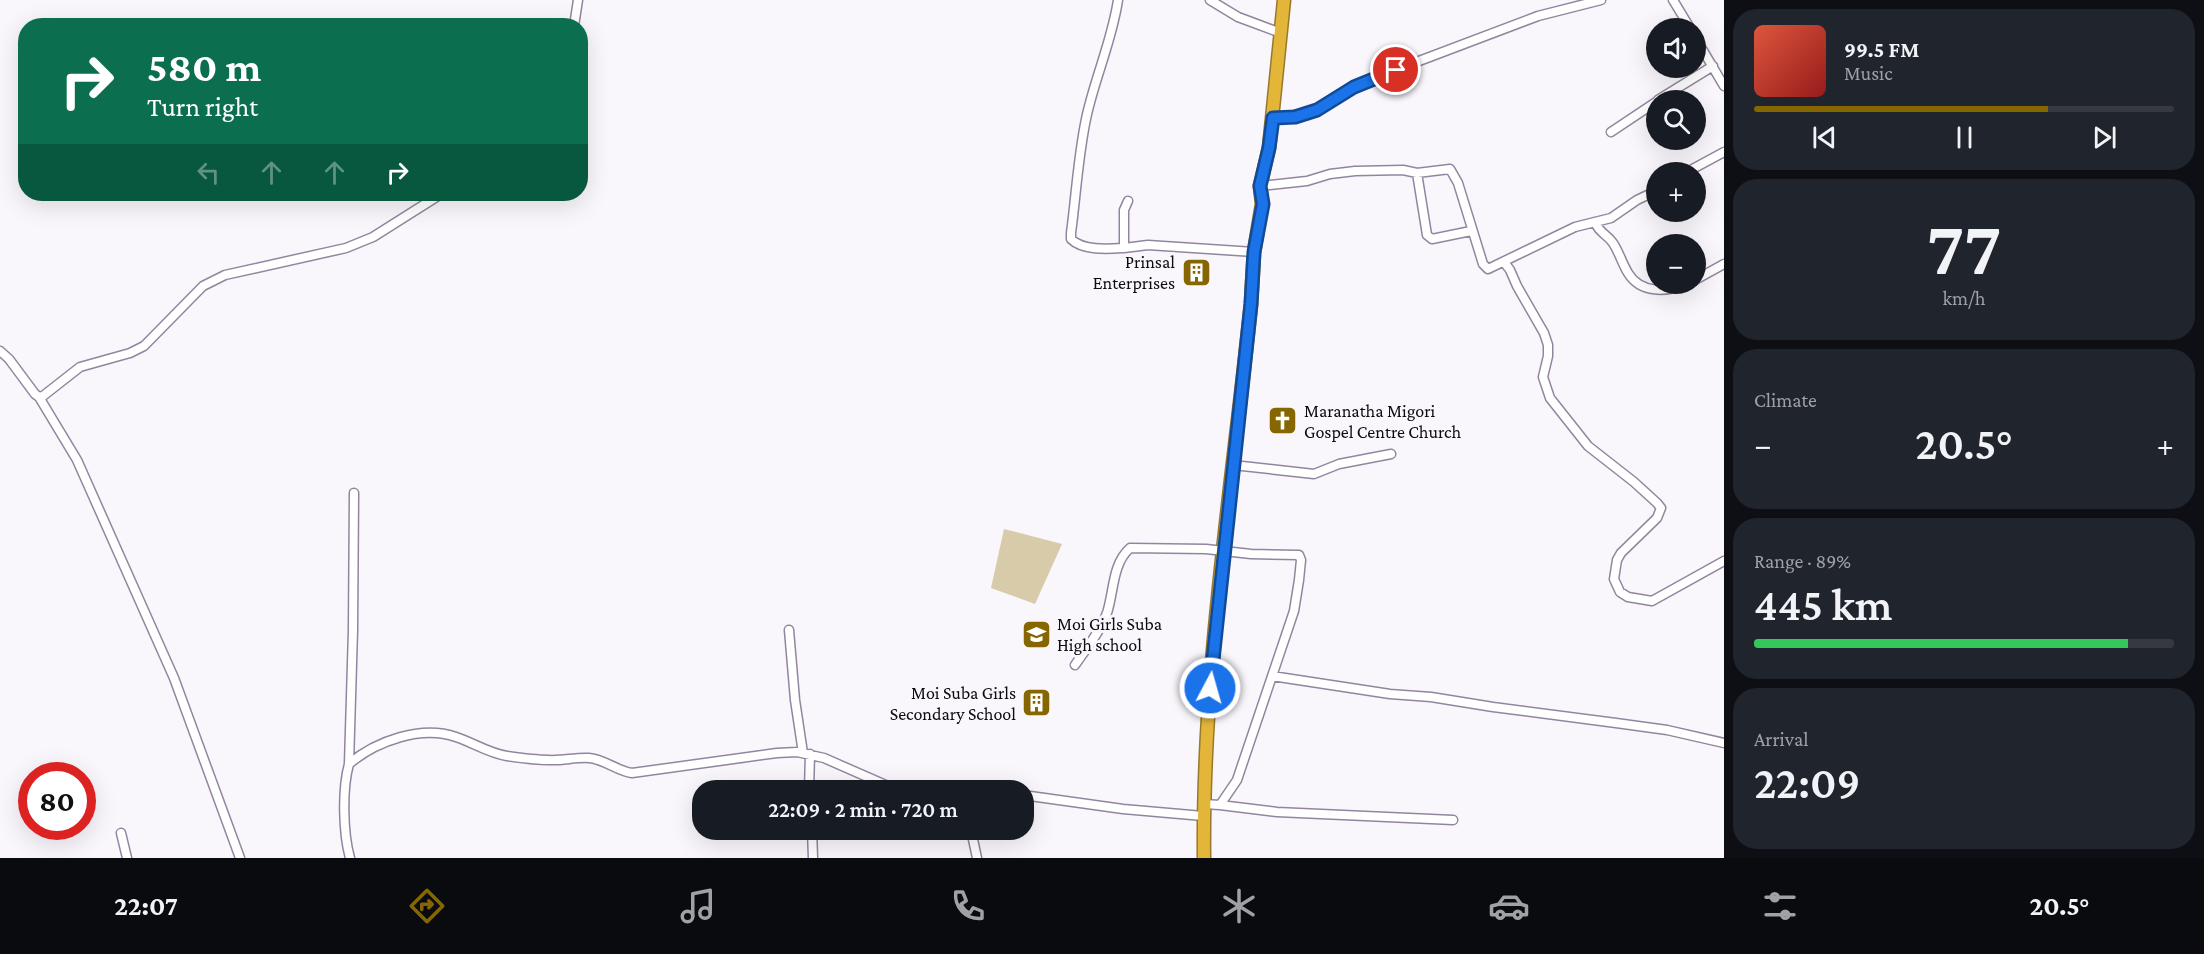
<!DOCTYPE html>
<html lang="en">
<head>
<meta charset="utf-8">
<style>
  body { margin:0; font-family:"Crimson Pro",serif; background:#20242c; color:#f1f3f6; height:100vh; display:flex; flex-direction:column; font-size:22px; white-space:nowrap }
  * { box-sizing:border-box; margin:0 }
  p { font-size:20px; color:#9ea1a6 }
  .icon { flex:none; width:33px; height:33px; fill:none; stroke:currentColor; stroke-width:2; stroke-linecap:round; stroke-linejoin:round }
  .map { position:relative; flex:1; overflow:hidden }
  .panel { display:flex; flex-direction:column; gap:9px; padding:9px; background:#0d0f14; width:480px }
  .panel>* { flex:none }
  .top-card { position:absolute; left:18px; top:18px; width:570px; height:183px; border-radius:24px; box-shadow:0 6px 24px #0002; background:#0b6e4f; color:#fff; overflow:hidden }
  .fabs { position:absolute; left:1646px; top:18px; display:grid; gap:12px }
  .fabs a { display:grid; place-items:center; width:60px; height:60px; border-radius:50%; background:#171b24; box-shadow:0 6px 24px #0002; font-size:30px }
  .speed { position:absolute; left:18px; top:762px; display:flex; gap:12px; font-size:30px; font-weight:700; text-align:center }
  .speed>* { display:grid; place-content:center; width:78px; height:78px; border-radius:50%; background:#171b24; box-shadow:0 6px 24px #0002; line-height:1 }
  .speed .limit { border:9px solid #d22; background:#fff; color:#111 }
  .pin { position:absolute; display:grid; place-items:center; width:51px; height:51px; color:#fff; margin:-26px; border:3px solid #fff; border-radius:50%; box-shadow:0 2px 6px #0007 }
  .me { position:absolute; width:66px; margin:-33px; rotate:6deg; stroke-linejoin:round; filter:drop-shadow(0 0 4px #0008) }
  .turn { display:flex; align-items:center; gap:21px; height:126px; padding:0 30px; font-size:27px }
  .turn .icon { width:78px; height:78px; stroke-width:2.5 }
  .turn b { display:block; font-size:42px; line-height:51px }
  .lanes { display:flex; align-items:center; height:57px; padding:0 30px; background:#0003; justify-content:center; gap:30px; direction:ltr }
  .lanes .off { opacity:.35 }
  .big { font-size:45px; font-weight:600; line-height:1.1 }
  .panel .card { flex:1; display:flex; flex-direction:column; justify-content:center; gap:9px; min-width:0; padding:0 21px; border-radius:24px; background:#20242c }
  .panel .dial { align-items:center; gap:0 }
  .dial b { font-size:78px; line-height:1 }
  .song { display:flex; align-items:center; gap:18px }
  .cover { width:72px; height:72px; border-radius:9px; background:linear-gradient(135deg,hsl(10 70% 55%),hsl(0 70% 35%)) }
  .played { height:6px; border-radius:3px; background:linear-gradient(90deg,#856600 70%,#363941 70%) }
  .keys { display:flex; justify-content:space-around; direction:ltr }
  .heat { display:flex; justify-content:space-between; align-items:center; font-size:33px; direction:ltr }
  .charge { height:9px; border-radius:4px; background:linear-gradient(90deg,#34c759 89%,#363941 0) }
  .trip { position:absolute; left:692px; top:780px; width:342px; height:60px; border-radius:24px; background:#171b24; box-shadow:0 6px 24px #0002; font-weight:600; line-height:60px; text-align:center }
  .dock { display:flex; height:96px; justify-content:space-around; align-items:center; background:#090b0e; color:#9ea1a6 }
  .dock .icon { width:42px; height:42px }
  .dock .current { color:#856600 }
  .dock b { font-size:27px; color:#f1f3f6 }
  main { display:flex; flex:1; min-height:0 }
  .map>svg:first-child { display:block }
  .green { fill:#d8cbaa }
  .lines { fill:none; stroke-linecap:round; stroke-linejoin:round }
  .minor-casing { stroke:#93859f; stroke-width:11 }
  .highway-casing { stroke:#98792c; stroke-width:15 }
  .minor { stroke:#fff; stroke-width:8 }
  .highway { stroke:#e3b63a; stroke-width:12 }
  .route-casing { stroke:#114b97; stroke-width:15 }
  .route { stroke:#1a73e8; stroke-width:10 }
  .labels { text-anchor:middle; stroke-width:6; stroke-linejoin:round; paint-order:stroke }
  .poi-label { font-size:18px; fill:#0e0912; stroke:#f9f6fc; text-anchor:end }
</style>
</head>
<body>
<main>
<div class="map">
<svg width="1724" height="858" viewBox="0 0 1724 858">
  <rect width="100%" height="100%" fill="#f9f6fc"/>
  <path class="green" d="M1004,529L1062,544L1035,604L991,588Z"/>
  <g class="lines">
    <defs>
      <path id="minor" d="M1118,0C1112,41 1094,80 1086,119C1078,157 1076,196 1071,233V239C1083,251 1108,249 1124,248
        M1210,0L1238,17L1281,33
        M1673,0L1690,28
        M574,26L578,0
        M1695,37L1724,86
        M1658,100L1713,66
        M1273,118L1309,113L1324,107L1354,87L1382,75L1538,16L1601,0
        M1611,132L1656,102
        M1687,172L1724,152
        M1417,173L1427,235L1432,239L1471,231
        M1260,186L1307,181L1330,174L1355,171L1403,170L1417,173L1450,169L1458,183L1483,264L1488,269L1575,227L1611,218L1637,200L1656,191
        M1128,201L1124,210V248L1148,245L1254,252
        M1595,222C1599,233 1607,234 1613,243C1619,252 1622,263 1628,273C1641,294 1666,292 1687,284
        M1504,262L1510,270L1517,286L1544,333L1548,345V356L1543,377L1550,398L1588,446L1634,482L1657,503L1661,508L1657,518L1621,553L1617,560L1614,579L1620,592L1628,597L1652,601L1724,561
        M1695,280L1724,264
        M0,351L9,359L35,394L39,397L43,396L80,367L130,353L144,346L203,286L225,275L346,248L373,237L441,194
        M39,397L77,460L174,678L240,858
        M1233,465L1314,474L1339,464L1391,454
        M789,630L795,700L803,753
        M1075,665C1086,649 1100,632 1107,613C1114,592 1112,564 1130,548L1206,549L1251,554L1299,555L1301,560L1299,580L1294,611L1237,780L1220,805L1203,804
        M1272,676L1390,694L1431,697L1493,707L1616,723L1667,730L1724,743
        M349,764C376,741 421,725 456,737C474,743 488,753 507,756C521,758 535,760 548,760C562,761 576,757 589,758C604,759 617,771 632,773L777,753L797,752L824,758L897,790
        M809,790L810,754
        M1023,795L1123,809L1203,816
        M1220,805L1277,812L1453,820
        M812,830L813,858
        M971,830L977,858
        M121,833L127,858
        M350,858C343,833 342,789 349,764L353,630L354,493"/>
      <path id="highway" d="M1204,858C1202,673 1232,488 1251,304L1254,252L1262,204L1260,186L1269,148L1284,0"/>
    </defs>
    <use href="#minor" class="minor-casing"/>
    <use href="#highway" class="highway-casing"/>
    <use href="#minor" class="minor"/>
    <use href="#highway" class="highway"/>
  </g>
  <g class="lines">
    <defs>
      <path id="route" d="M1210,688L1251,304L1254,252L1263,204L1260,186L1269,148L1273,118L1295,117L1317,110L1354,87L1396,70"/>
    </defs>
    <use href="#route" class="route-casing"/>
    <use href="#route" class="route"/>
  </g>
  <defs>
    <symbol id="building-square" viewBox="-11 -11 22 22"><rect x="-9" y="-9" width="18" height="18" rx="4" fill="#856600" stroke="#f9f6fc"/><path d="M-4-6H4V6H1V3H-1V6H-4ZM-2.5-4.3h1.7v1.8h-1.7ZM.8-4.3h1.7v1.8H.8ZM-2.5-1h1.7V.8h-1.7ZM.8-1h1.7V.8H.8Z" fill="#fff"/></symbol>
    <symbol id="church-square" viewBox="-11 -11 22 22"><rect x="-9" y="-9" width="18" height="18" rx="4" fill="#856600" stroke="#f9f6fc"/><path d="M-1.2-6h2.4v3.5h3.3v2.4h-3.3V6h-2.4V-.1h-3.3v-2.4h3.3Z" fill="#fff"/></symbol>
    <symbol id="school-square" viewBox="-11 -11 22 22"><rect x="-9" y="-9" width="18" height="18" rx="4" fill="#856600" stroke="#f9f6fc"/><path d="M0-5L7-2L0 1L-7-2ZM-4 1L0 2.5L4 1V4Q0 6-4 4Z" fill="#fff"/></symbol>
  </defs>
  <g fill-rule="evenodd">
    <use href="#building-square" x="1180" y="256" width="33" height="33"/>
    <use href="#church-square" x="1266" y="404" width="33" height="33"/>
    <use href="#school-square" x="1020" y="618" width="33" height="33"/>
    <use href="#building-square" x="1020" y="686" width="33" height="33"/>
  </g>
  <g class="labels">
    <g class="poi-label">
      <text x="1175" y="268">Prinsal<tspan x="1175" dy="21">Enterprises</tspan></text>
      <text x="1304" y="417" text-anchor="start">Maranatha Migori<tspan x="1304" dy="21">Gospel Centre Church</tspan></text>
      <text x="1057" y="630" text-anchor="start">Moi Girls Suba<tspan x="1057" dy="21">High school</tspan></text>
      <text x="1016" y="699">Moi Suba Girls<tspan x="1016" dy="21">Secondary School</tspan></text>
    </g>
  </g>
</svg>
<div class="fabs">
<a><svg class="icon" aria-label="sound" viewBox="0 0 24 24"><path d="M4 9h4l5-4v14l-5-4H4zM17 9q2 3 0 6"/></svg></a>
<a><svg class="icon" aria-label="search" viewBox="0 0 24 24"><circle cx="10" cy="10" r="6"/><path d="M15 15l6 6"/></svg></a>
<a>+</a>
<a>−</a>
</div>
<div class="speed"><div class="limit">80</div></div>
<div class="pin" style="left:1396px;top:70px;background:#d93025"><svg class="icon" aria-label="arrive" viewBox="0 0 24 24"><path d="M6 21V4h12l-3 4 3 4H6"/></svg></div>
<svg class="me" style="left:1210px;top:688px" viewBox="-20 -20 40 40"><circle r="17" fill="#1a73e8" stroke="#fff" stroke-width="3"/><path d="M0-11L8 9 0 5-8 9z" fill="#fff"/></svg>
<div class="trip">22:09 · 2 min · 720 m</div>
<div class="top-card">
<div class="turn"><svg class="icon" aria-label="right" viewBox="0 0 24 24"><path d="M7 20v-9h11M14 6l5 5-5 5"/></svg><div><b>580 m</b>Turn right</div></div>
<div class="lanes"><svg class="icon off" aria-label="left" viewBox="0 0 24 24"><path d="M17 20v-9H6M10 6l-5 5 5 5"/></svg><svg class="icon off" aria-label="ahead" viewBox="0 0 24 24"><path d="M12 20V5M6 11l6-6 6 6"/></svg><svg class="icon off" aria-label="ahead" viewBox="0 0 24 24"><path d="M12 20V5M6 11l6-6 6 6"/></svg><svg class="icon" aria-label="right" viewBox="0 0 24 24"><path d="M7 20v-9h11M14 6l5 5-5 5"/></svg></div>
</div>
</div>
<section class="panel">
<div class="card">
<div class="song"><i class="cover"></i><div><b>99.5 FM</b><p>Music</p></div></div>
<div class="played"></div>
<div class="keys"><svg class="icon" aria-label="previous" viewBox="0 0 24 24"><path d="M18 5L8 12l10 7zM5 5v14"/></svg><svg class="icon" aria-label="pause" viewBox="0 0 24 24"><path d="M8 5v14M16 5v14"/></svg><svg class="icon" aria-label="next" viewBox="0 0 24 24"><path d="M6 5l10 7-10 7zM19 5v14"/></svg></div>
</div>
<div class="card dial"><b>77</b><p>km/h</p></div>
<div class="card"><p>Climate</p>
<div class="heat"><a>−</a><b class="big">20.5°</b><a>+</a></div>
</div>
<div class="card"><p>Range · 89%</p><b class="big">445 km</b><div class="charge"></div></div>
<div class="card"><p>Arrival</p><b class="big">22:09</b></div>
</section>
</main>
<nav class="dock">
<b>22:07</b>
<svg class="icon current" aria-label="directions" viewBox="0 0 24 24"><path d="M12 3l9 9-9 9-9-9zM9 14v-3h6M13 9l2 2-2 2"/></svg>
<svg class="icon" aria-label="music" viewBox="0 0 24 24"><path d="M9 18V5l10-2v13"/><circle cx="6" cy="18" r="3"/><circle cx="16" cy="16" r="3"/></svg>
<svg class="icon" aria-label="phone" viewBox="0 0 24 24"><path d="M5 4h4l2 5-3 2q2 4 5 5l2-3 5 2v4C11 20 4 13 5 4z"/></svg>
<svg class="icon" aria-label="climate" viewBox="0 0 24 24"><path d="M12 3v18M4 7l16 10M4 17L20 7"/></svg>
<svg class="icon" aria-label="car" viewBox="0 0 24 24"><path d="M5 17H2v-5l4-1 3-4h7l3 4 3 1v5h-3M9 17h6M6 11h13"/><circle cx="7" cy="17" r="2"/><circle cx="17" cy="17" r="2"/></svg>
<svg class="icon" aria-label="filters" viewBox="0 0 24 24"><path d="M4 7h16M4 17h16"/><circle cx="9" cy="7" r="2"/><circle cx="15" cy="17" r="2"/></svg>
<b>20.5°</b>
</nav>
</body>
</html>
